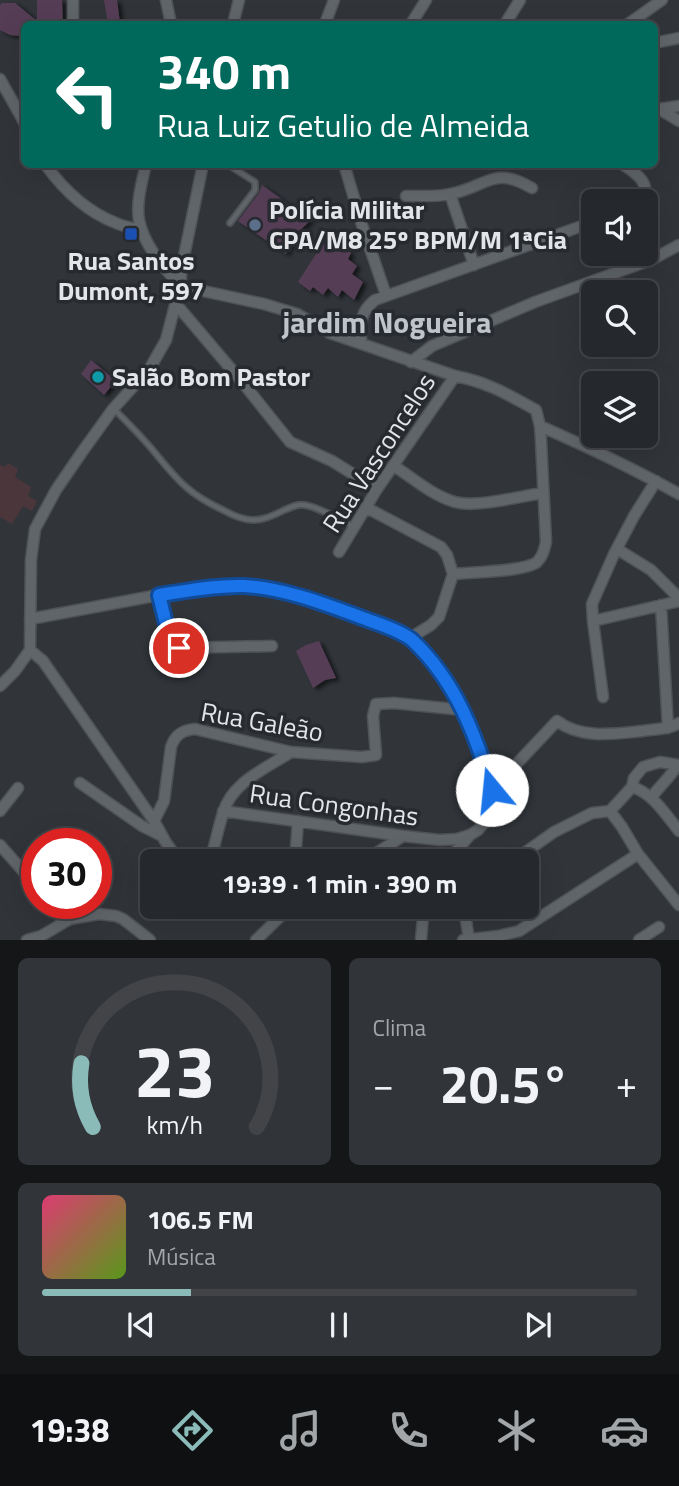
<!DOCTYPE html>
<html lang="pt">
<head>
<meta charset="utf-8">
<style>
  body { margin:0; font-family:"Titillium Web",sans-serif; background:#313438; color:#f1f3f6; height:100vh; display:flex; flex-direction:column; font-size:26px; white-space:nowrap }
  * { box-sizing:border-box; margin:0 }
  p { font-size:23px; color:#a3a6a9 }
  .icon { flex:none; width:38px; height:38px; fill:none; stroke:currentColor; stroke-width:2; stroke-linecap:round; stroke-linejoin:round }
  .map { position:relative; height:940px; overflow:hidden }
  .panel { display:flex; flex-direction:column; gap:18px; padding:18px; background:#141618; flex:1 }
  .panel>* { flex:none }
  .top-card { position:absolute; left:21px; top:21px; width:637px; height:147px; border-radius:10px; box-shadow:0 7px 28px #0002,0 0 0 2px #424448; background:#00695c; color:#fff; overflow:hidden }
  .buttons { position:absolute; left:581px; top:189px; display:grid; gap:14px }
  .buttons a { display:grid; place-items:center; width:77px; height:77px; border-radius:10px; background:#25282c; box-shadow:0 7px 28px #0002,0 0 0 2px #424448; font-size:35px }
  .speed { position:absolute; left:21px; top:828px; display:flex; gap:14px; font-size:35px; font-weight:700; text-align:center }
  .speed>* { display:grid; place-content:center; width:91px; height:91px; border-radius:50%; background:#25282c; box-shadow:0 7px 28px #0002,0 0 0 2px #424448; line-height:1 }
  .speed .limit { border:10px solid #d22; background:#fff; color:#111 }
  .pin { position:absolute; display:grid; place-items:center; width:60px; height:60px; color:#fff; margin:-30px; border:4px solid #fff; border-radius:50%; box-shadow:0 2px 7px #0007 }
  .me { position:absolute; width:77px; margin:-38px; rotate:343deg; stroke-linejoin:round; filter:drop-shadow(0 0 5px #0008) }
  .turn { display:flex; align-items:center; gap:24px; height:147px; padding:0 21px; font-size:32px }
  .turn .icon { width:91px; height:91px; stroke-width:2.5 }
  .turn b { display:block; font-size:49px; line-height:60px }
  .big { font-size:52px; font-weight:700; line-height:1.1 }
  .panel .card { flex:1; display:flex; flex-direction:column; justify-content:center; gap:10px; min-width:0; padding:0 24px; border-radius:10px; background:#313438 }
  .panel .dial { align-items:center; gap:0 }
  .dial svg { height:182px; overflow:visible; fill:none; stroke:#424448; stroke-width:7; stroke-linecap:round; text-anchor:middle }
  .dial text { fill:#f1f3f6; stroke:none }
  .song { display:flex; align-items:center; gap:21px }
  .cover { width:84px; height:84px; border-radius:10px; background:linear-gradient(135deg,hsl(340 70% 55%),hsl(90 70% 35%)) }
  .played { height:7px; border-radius:4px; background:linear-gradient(90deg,#8bbbb9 25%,#424448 25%) }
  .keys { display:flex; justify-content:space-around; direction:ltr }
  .heat { display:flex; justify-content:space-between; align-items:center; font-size:38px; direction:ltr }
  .panel .tiles { flex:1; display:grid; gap:18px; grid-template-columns:1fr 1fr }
  .card:last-child { grid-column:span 2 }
  .trip { position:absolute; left:140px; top:849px; width:399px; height:70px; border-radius:10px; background:#25282c; box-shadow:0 7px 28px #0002,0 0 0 2px #424448; font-weight:700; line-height:70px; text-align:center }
  .dock { display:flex; height:112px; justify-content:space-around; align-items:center; background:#0f1012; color:#a3a6a9 }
  .dock .icon { width:49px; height:49px }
  .dock .selected { color:#8bbbb9 }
  .dock b { font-size:32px; color:#f1f3f6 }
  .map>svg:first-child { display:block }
  .medical { fill:#4a363b }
  .building { fill:#553e56; filter:url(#shadow) }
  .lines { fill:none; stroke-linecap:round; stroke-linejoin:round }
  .service-casing { stroke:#4e5155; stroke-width:8 }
  .minor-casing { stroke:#4e5155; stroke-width:13 }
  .service { stroke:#60656a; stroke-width:4.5 }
  .minor { stroke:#60656a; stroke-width:10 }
  .route-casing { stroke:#114b97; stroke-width:18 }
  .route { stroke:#1a73e8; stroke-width:12 }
  .service-dot { fill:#5c6f8a; stroke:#272b2f; stroke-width:2.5 }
  .transit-dot { fill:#1a4fb4; stroke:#272b2f; stroke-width:2.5 }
  .culture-dot { fill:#0f9aa8; stroke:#272b2f; stroke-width:2.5 }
  .labels { text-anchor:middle; stroke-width:7; stroke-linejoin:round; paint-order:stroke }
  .poi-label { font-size:26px; font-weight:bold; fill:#e3e5e8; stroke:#272b2f; text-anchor:start }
  .street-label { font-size:26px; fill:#e3e5e8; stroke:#272b2f }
  .quarter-label { font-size:30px; font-weight:bold; fill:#bfc4ca; stroke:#272b2f }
</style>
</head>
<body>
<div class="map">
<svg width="679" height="940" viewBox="0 0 679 940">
  <defs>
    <filter id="shadow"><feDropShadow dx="4" dy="2.5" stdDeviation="2" flood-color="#0009"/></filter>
  </defs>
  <rect width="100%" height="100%" fill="#31353a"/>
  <path class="medical" d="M8,463L18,469L15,477L31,487L28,496L37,501L32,511L23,506L12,524L0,517V465L5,467Z"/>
  <path class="building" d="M37,0H62L63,24H24V29L18,36L10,35L0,30V5L2,3H15L37,21Z
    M104,0H117L120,23L108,24Z
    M262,185L311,220L296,234L286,254L238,221L259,193Z
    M327,237L351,253L348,259L357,266L352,274L363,282L354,300L342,290L338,297L328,288L323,295L313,287L310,291L298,282Z
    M91,360L114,379V383L104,395L81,374Z
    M319,641L336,678L325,680L313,688L296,651L306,645Z"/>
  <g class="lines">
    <defs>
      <path id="service" d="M227,164L255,182V190L230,223
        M114,409C127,422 140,435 151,448C176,478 186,493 223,510C232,515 242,520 253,520C270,520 282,509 298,505C311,502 340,520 352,526"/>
      <path id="minor" d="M73,0V24
        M166,0L171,24
        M233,24L239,0
        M325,24L334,0
        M411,24L426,0
        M505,24L520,0
        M628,24L662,0
        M654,43L679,38
        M0,79L24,122
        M654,106L679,121
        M659,109L679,106
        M45,164C63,189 87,212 116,223C124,227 134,228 142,230
        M146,164C142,182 136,202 139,220C144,246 164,267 180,286
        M344,164L362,225L386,295
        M622,164C636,173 653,184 641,201
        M450,194L474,265
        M406,196C420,196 436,197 450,194C487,187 493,165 532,188
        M180,286L264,304L297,314L330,333L455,376C487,382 507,394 536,410L540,426L541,441L546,542C544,550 543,556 537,562C524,572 471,572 453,574
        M176,304L243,383L290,442L332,461L377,489
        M361,343C361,323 359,313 375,300L593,222
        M411,362L432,346L535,302L651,260L679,245
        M540,426C588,447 634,469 679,494
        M394,466C413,478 433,496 455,502C476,508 521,496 543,493
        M367,508L441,547L447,555L453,574
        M617,549L651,570L679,598
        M339,552L377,489L455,376
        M159,595L172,646L179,648L272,646
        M661,605L668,728
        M30,619L159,595L242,586L266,588L290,594L382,625L410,638L428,658L443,677L463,710L480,750L492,790L488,818L478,830L470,835L457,839L440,840L403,836L223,811
        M593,621L679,601
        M410,638L431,625L439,617L453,574
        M30,650L43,661L154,821L165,841L179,861
        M0,686L15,671L30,650L31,560L35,529L56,490L82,452L113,409L150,368L166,340L180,286L182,266L203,164
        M603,697L593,621L592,604L614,554L634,516L656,481
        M80,783L142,826L162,836
        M632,787C653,793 666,815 679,831
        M492,790L557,721C581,739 613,734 642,731C654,729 668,730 679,723
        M651,798C659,786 672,776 677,765
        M0,811L18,788
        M610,811L622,827L638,854L679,905
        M154,821L164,801L171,747C175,735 182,730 195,729L291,752L362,757L376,755L373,716L376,704L394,703L463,710
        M0,845L37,887
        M96,859L100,851
        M210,861C215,845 218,829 223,813C232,782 265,769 291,752
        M295,861L298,821
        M364,861L403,836
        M448,861L470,835
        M513,861L554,832L592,813L610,811L632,787L634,778L643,767L660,762L679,765
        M51,903L67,921
        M468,906L465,914L469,939
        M70,919L77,903
        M27,940L41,936L70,919L99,914L116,916L123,919L150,940
        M256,940L291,906
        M421,940L424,906
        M463,940L498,936L519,931L638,854
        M639,940L659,927"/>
    </defs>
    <use href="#service" class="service-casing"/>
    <use href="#minor" class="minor-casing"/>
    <use href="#service" class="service"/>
    <use href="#minor" class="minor"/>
  </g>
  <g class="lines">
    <defs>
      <path id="route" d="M179,648L172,646L171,644L159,595C187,591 216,585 244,586C285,588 330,606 368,620C382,625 401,631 412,640C455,680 476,735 492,790"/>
    </defs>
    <use href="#route" class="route-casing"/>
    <use href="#route" class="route"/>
  </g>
  <circle class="service-dot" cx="255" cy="225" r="7"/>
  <rect class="transit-dot" x="124" y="227" width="14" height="14" rx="3.5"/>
  <circle class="culture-dot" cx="98" cy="377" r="7"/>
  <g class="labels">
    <g class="poi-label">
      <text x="269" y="219">Polícia Militar<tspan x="269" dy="30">CPA/M8 25º BPM/M 1ªCia</tspan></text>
      <text x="131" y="270" text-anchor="middle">Rua Santos<tspan x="131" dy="30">Dumont, 597</tspan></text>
      <text x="112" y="386">Salão Bom Pastor</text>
    </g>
    <g class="street-label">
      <text transform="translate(379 453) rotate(-57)" y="9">Rua Vasconcelos</text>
      <text transform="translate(262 722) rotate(10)" y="9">Rua Galeão</text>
      <text transform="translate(334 805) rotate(8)" y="9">Rua Congonhas</text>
    </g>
    <g class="quarter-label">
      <text x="387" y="333">jardim Nogueira</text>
    </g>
  </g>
</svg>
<div class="buttons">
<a><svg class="icon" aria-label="sound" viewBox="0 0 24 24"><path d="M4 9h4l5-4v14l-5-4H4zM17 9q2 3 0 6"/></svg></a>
<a><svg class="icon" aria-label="search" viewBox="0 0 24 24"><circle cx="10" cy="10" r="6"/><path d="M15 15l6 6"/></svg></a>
<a><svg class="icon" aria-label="layers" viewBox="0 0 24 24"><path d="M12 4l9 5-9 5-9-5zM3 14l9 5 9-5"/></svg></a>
</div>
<div class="speed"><div class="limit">30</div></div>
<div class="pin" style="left:179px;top:648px;background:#d93025"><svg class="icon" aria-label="arrive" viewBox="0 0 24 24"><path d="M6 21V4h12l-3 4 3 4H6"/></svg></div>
<svg class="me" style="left:492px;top:790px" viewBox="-20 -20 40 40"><circle r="19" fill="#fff"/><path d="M0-13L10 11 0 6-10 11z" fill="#1a73e8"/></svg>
<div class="trip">19:39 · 1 min · 390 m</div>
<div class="top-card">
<div class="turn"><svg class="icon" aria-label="left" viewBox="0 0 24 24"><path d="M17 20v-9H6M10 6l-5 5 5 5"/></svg><div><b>340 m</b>Rua Luiz Getulio de Almeida</div></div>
</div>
</div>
<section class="panel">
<div class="tiles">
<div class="card dial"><svg viewBox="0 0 100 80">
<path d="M14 69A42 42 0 1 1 86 69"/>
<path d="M14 69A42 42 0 0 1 9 41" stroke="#8bbbb9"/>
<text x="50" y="56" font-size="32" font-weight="700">23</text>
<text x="50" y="72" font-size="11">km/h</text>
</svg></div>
<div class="card"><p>Clima</p>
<div class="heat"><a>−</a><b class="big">20.5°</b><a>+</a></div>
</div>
<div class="card">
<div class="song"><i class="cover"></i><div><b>106.5 FM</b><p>Música</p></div></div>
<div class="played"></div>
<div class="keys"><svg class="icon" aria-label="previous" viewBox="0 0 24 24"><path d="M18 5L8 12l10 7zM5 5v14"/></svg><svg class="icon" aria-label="pause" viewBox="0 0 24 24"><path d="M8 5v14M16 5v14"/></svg><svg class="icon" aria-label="next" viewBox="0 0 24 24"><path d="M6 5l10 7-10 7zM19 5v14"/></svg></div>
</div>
</div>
</section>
<nav class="dock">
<b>19:38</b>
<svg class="icon selected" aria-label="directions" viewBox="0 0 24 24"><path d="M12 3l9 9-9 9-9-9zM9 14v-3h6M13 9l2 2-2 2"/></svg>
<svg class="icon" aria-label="music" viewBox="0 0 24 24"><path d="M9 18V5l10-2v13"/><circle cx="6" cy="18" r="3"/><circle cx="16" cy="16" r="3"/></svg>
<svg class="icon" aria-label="phone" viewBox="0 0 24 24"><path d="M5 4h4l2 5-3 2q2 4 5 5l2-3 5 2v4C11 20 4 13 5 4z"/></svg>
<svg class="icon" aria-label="climate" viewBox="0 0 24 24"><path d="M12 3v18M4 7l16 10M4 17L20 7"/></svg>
<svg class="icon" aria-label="car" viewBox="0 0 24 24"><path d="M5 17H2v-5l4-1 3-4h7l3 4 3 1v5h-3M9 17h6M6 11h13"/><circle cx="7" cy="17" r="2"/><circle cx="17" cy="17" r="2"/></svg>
</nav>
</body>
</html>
